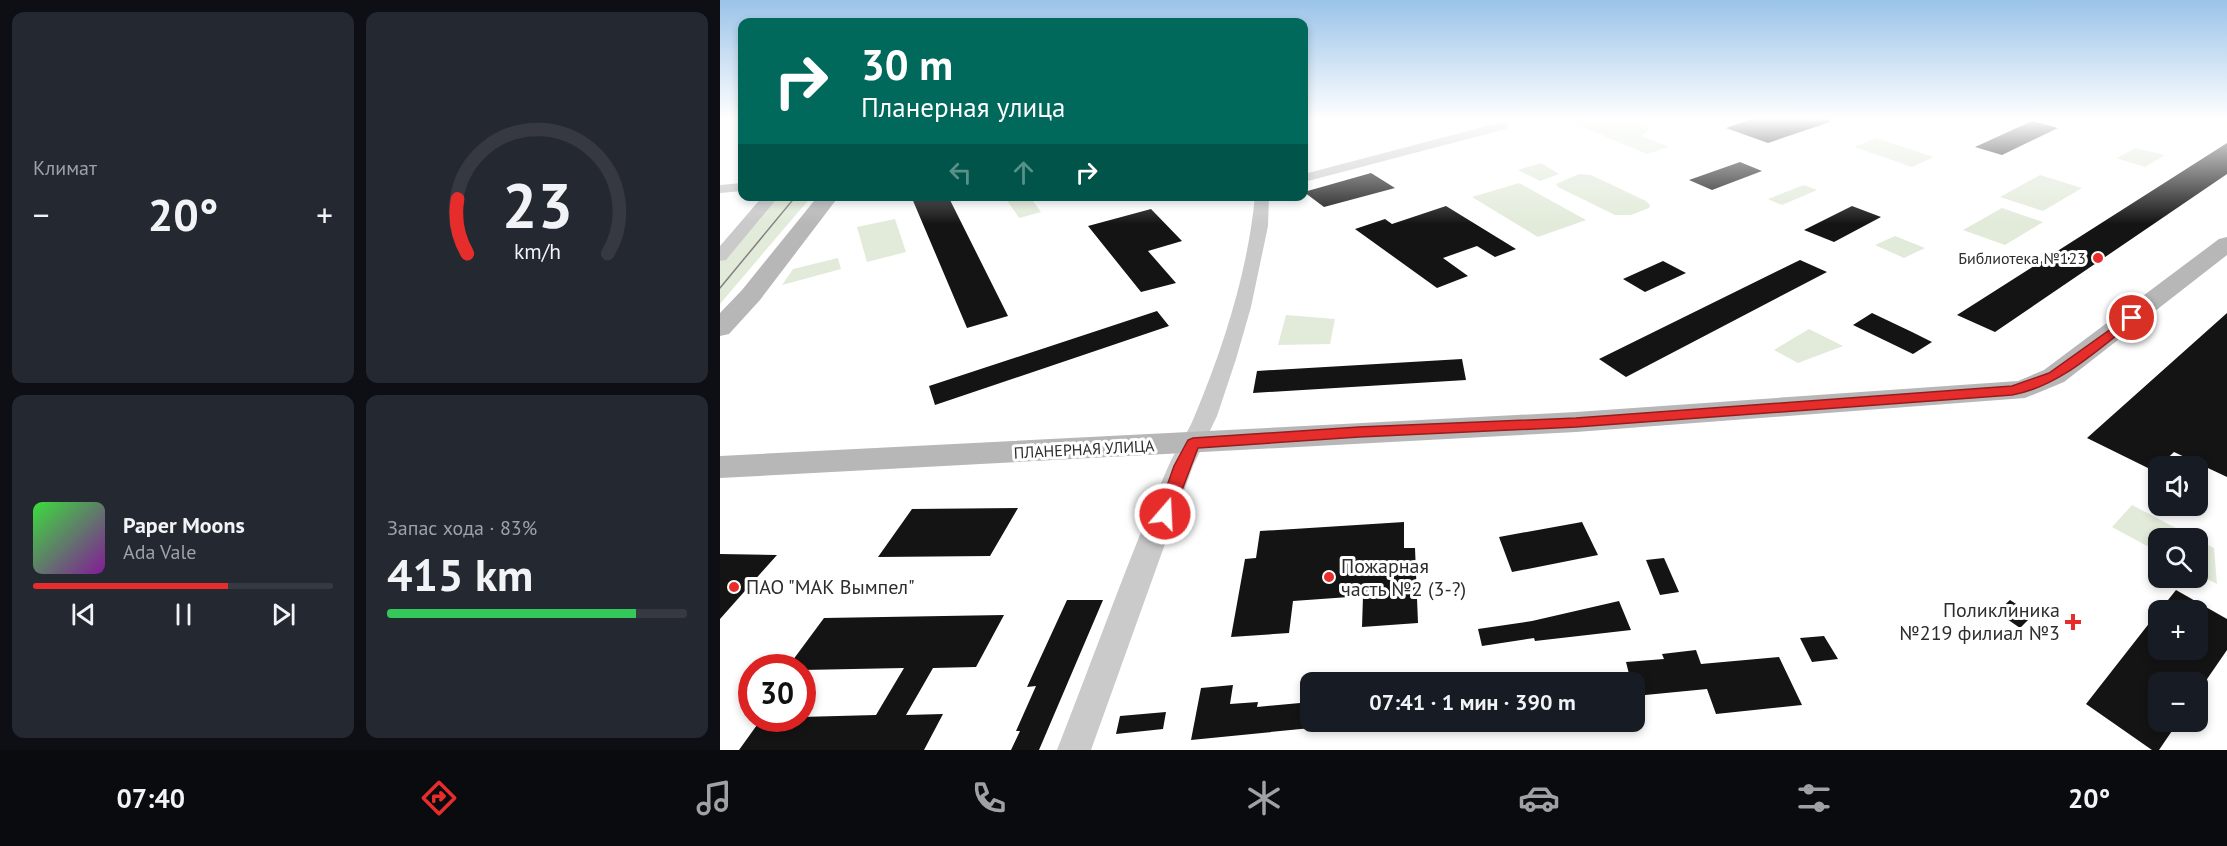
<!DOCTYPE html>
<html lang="ru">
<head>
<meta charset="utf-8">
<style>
  body { margin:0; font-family:"PT Sans",sans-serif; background:#242831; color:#f1f3f6; height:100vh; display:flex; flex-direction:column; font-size:22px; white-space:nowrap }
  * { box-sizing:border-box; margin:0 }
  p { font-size:20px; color:#9ea1a6 }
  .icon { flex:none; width:33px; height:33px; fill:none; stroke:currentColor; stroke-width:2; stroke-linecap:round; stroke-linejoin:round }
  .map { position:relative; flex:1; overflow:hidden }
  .sheet { display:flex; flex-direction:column; gap:12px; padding:12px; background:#0d0f14; width:720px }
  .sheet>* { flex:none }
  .guide { position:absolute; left:18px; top:18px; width:570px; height:183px; border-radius:12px; box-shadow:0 3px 9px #0003; background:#00695c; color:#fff; overflow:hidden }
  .tools { position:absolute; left:1428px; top:456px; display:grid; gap:12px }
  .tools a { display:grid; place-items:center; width:60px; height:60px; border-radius:12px; background:#171b24; box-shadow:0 3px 9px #0003; font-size:30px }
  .speed { position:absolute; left:18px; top:654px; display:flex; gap:12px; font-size:30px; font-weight:700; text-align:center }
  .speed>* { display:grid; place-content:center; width:78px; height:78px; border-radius:50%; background:#171b24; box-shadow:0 3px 9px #0003; line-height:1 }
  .speed .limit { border:9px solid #d22; background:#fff; color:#111 }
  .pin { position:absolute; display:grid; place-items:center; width:51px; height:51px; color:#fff; margin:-26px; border:3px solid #fff; border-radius:50%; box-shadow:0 2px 6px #0007 }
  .me { position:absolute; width:66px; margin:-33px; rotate:19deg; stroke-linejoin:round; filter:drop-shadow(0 0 4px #0008) }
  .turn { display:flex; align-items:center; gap:21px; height:126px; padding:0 24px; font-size:27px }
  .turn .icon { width:78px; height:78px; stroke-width:2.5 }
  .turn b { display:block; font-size:42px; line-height:51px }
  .lanes { display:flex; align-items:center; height:57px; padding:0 24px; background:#0003; justify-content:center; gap:30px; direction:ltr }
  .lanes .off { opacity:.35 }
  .big { font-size:45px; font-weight:800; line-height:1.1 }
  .sheet .card { flex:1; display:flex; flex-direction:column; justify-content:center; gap:9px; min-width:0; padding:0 21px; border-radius:12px; background:#242831 }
  .sheet .dial { align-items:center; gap:0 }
  .dial svg { height:156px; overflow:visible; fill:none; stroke:#363941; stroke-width:7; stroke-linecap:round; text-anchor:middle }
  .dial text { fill:#f1f3f6; stroke:none }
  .song { display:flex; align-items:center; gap:18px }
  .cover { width:72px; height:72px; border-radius:9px; background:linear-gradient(135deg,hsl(120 70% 55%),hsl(290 70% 35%)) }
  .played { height:6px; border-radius:3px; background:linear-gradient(90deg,#e72d2c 65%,#363941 65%) }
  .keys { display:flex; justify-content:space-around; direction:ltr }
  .heat { display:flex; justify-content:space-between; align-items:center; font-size:33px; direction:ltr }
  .charge { height:9px; border-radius:4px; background:linear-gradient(90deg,#34c759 83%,#363941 0) }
  .sheet .tiles { flex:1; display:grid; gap:12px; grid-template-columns:repeat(2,1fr) }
  .trip { position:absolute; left:580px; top:672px; width:345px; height:60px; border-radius:12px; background:#171b24; box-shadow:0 3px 9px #0003; font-weight:800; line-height:60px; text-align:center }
  .tabs { display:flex; height:96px; justify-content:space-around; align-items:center; background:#090b0e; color:#9ea1a6 }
  .tabs .icon { width:42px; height:42px }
  .tabs .active { color:#e72d2c }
  .tabs b { font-size:27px; color:#f1f3f6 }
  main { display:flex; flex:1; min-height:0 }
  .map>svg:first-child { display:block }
  .green { fill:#e2ebda }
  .building { fill:#141414 }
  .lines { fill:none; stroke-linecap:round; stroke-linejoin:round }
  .minor { fill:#cacaca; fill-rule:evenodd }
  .secondary { fill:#b7b7b7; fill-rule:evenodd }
  .tram { stroke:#828282; stroke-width:1.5 }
  .route { fill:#e72d2c; stroke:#961d1d; stroke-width:1.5 }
  .poi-dot { fill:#e72d2c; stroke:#fff; stroke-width:2 }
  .labels { text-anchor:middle; stroke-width:6; stroke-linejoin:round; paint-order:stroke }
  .poi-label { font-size:16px; fill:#2d2d2d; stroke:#fff; text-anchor:end }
  .street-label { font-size:16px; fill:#2d2d2d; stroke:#fff }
  .near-poi-label { font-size:20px; fill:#2d2d2d; stroke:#fff; text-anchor:start }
</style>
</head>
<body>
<main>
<section class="sheet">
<div class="tiles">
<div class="card"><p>Климат</p>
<div class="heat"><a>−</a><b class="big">20°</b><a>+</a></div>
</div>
<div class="card dial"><svg viewBox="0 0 100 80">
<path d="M14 69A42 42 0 1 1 86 69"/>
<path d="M14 69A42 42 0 0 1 9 41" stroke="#e72d2c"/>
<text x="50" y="56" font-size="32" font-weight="700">23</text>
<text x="50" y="72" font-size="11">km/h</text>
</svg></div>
<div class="card">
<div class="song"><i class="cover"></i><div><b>Paper Moons</b><p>Ada Vale</p></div></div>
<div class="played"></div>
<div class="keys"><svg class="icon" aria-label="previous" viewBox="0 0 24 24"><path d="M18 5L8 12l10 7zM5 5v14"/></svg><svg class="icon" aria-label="pause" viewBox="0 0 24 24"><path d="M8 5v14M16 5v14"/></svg><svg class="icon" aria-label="next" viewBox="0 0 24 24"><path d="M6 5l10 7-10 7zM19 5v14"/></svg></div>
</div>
<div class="card"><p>Запас хода · 83%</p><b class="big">415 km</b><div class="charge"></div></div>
</div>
</section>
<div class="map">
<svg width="1507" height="750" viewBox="0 0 1507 750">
  <rect width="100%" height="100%" fill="#fff"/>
  <path class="green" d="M905,119L929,129L922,136L949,147L927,154L846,120Z
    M1156,138L1214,157L1192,167L1134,147Z
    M1416,148L1445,155L1425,167L1396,158Z
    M821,163L839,174L820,181L798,170Z
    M859,174L871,175L926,201L930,205L929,208L911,215H895L838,187L836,184Z
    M1320,175L1362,188L1323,211L1280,197Z
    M799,183L866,220L818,237L752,197Z
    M1084,185L1097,190L1062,205L1048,199Z
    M55,197H91L0,304V262Z
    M285,197H310L321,212L299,218Z
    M1282,208L1323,222L1285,245L1243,230Z
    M175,219L186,252L147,262L137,227Z
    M1175,236L1205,248L1184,258L1155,245Z
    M118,258L121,269L62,285L73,269Z
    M566,315L615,319L610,344L558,345Z
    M1089,329L1123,346L1078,363L1054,350Z
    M1412,505L1475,538H1438V552L1392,527Z
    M1478,540L1494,548L1497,584L1478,574Z"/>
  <path class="building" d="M1032,119H1109L1110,122L1048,143L1006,128Z
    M1312,121L1338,128L1282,155L1255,147Z
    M1507,143V174L1275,332L1237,315Z
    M1020,162L1042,171L992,190L969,180Z
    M651,173L675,188L604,207L584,192Z
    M191,196H228L288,316L247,328Z
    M726,206L796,249L775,257L757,246L723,258L748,276L717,288L635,229L665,219L672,224Z
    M1132,206L1161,217L1114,242L1084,230Z
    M431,209L462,241L428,251L456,283L421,292L368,226Z
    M1080,260L1107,272L906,377L879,359Z
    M943,261L966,273L925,292L903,279Z
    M437,311L449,326L215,405L209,386Z
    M1152,313L1192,332L1212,342L1193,354L1133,325Z
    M1507,313V477L1454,452L1434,471L1367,438Z
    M742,359L746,380L533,393L537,371Z
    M298,508L270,556L158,557L192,509Z
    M684,522V548H695L698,623L642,627L643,596L573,601L569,633L511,637L525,559L536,558L540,531Z
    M862,522L878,555L792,572L779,537Z
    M0,554L57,555L0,619Z
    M944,558L959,592L940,595L926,560Z
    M1456,590L1507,619V650L1485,682H1438V722H1458L1439,750H1432L1366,704L1438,612V650H1478V610H1440Z
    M347,600H383L319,750H291L300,731H296L316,686L307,687Z
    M1290,600L1313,615L1300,628L1277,612Z
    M899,601L911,630L815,641L814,638L762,646L758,629L812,621Z
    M284,615L256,667L213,668L186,715L223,714L204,750H19L42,718L156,715L184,668L82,670V668H67L104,618Z
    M1104,636L1118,659L1092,662L1080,638Z
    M976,650L981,664L1059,657L1082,705L996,714L987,689L915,696V682H911L906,662L944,659L942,654Z
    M513,685L510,704L538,702L537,707L591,702V728L471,740L481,688Z
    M446,712L443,729L396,734L400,716Z"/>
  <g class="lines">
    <path class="minor" d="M782,122L788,126L786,129L584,182V174Z
      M22,183V191L0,193V185Z
      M43,196H59L6,260L0,261V246Z
      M535,196H549L548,226L531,307L516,359L497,416L473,466L371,750H337C374,656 408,560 448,467C456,449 468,433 475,415C504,346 528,270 535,196Z"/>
    <path class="secondary" d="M98,196H119L40,300L9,334L0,336V313L22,290Z
      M1507,237V255L1344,382L1305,398L856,432L0,478V456L856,412L1298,381L1324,370L1499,239Z"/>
    <path class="tram" d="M0,288L76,196"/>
  </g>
  <linearGradient id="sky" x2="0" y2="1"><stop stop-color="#9ac3e9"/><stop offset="0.53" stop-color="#fff"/><stop offset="1" stop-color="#fff" stop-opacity="0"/></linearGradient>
  <rect width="1507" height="224" fill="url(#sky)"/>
  <path class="route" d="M1412,314L1418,318L1416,320C1378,349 1341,386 1292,395L856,427L639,437L478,448L451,519L445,521L439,519L437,514L454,466L468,440L473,438L639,427L856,418L1292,386L1329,373Z"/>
  <g class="poi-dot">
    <circle cx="1378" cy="258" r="6"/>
    <circle cx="609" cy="577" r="6"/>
    <circle cx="14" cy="587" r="6"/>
    <path d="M1350 613h6v6h6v6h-6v6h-6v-6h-6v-6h6z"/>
  </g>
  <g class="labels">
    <g class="poi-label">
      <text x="1366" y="264">Библиотека №123</text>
    </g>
    <g class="street-label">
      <text transform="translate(364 449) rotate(-3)" y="6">ПЛАНЕРНАЯ УЛИЦА</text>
    </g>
    <g class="near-poi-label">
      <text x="621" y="573">Пожарная<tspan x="621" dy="23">часть №2 (3-?)</tspan></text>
      <text x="26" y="594">ПАО "МАК Вымпел"</text>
      <text x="1340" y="617" text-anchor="end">Поликлиника<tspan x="1340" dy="23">№219 филиал №3</tspan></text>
    </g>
  </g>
</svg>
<div class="tools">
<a><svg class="icon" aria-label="sound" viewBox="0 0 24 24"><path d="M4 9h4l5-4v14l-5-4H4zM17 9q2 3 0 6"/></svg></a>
<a><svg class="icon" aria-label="search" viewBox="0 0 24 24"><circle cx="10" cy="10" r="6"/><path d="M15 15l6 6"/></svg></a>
<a>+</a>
<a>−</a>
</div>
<div class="speed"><div class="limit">30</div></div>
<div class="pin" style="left:1412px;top:318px;background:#d93025"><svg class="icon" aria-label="arrive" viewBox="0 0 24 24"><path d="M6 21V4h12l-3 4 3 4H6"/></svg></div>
<svg class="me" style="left:445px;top:514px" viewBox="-20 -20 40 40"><circle r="17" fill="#e72d2c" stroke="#fff" stroke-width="3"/><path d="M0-11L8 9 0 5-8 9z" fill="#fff"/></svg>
<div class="trip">07:41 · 1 мин · 390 m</div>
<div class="guide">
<div class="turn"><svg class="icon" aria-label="right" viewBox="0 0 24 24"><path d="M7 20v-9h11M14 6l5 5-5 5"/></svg><div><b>30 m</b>Планерная улица</div></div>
<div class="lanes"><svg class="icon off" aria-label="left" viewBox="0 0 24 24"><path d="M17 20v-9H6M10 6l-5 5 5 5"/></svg><svg class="icon off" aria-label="ahead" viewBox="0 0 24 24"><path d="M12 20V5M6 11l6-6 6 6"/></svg><svg class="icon" aria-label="right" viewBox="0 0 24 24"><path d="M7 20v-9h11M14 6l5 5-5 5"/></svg></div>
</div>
</div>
</main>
<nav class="tabs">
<b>07:40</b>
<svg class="icon active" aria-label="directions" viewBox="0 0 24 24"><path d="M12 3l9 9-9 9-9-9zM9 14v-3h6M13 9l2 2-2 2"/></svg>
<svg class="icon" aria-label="music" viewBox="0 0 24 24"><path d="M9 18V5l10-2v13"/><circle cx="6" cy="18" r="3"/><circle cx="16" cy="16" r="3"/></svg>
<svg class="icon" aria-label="phone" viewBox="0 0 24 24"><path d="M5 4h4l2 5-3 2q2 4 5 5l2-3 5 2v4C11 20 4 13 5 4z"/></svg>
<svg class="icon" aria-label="climate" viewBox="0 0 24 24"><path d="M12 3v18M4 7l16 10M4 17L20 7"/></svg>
<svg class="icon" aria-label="car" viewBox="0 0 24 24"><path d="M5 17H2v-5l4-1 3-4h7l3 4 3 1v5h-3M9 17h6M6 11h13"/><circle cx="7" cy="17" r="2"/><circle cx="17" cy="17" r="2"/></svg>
<svg class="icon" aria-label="filters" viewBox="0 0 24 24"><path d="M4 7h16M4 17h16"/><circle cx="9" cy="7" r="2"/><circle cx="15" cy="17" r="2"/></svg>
<b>20°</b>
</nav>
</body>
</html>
